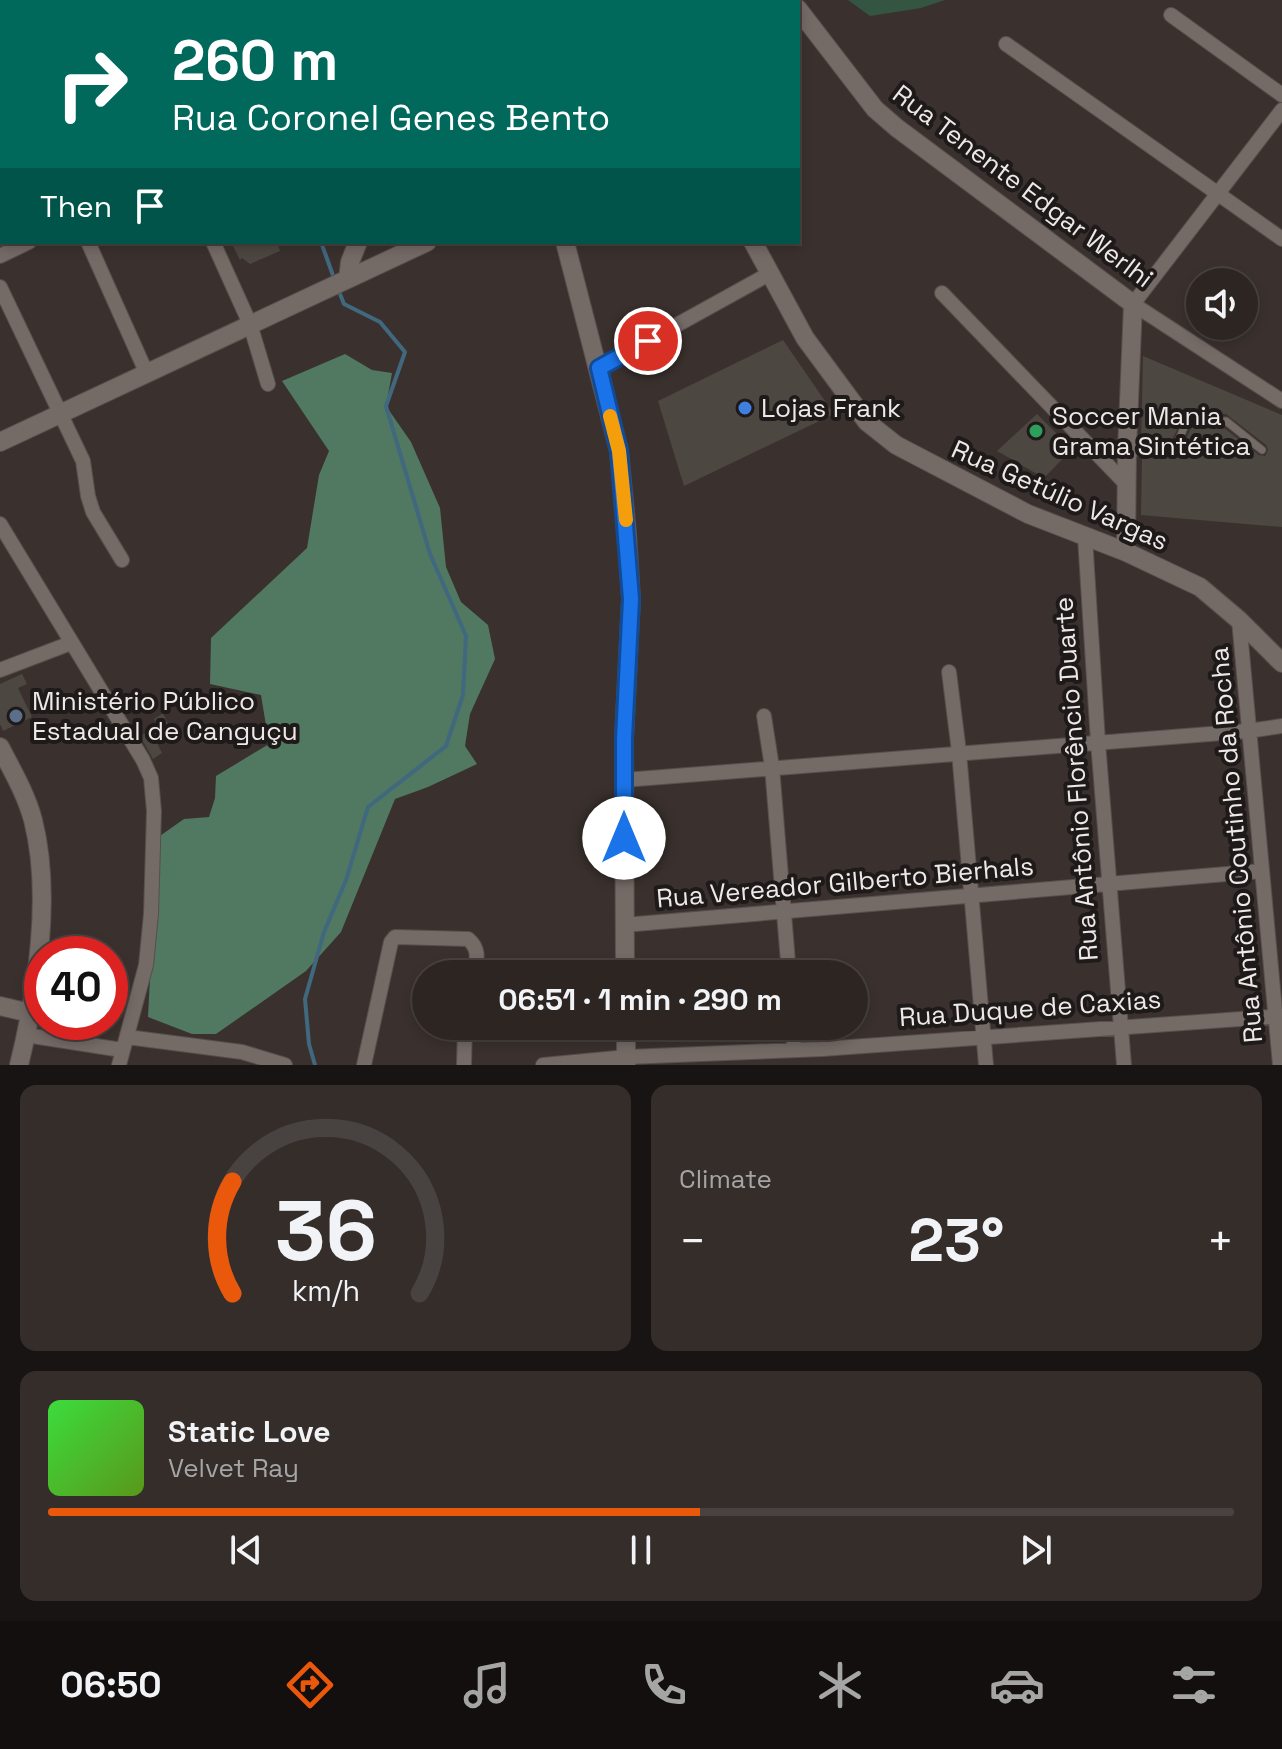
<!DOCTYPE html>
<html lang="en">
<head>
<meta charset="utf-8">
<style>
  body { margin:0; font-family:"Space Grotesk",sans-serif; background:#342d2a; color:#f1f3f6; height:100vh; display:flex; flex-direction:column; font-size:30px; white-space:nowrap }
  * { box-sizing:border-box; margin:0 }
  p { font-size:26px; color:#a6a5a5 }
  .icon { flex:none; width:44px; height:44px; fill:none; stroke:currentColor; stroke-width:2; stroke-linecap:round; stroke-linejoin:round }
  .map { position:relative; height:1065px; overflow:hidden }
  .side { display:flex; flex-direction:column; gap:20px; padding:20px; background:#181413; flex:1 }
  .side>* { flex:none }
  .banner { position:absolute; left:0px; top:0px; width:800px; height:244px; box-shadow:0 4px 12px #0003,0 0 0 2px #484240; background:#00695c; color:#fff; overflow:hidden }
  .tools { position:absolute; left:1186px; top:268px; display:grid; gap:16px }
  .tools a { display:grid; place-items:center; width:72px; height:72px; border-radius:50%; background:#2c2522; box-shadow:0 4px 12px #0003,0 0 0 2px #484240; font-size:40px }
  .speed { position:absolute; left:24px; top:936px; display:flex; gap:16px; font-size:40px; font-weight:700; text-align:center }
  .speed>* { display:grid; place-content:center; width:104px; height:104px; border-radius:50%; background:#2c2522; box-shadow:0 4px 12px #0003,0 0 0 2px #484240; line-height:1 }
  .speed .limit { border:12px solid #d22; background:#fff; color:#111 }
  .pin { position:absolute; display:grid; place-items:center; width:68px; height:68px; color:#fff; margin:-34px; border:4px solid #fff; border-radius:50%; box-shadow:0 2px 8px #0007 }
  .me { position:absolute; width:88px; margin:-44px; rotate:0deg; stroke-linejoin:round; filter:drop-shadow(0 0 6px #0008) }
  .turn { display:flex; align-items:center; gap:28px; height:168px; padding:0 40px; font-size:36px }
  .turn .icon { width:104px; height:104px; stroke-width:2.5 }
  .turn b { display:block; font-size:56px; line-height:68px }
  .then { display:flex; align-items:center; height:76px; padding:0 40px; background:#0003; gap:16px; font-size:30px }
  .big { font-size:60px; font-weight:800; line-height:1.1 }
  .side .tile { flex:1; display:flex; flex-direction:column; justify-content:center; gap:12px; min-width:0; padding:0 28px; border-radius:16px; background:#342d2a }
  .side .dial { align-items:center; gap:0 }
  .dial svg { height:208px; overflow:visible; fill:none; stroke:#484240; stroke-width:7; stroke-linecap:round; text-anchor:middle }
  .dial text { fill:#f1f3f6; stroke:none }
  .song { display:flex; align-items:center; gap:24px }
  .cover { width:96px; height:96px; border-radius:12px; background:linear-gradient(135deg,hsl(120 70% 55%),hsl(90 70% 35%)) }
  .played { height:8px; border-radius:4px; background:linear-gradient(90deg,#ea580c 55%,#484240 55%) }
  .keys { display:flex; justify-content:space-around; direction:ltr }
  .heat { display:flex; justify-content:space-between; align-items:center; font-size:44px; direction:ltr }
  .side .tiles { flex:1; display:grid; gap:20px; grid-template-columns:1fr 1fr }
  .tile:last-child { grid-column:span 2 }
  .trip { position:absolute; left:412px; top:960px; width:456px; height:80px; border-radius:40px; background:#2c2522; box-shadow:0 4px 12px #0003,0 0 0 2px #484240; font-weight:800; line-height:80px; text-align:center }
  .tabs { display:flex; height:128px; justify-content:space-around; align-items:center; background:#120f0e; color:#a6a5a5 }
  .tabs .icon { width:56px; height:56px }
  .tabs .active { color:#ea580c }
  .tabs b { font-size:36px; color:#f1f3f6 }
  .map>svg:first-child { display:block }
  .green { fill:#345541 }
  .forest { fill:#517861 }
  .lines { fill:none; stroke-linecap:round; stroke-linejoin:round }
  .stream { stroke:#40687f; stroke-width:4 }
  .building { fill:#4c4740 }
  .service-casing { stroke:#564f4c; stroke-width:9 }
  .minor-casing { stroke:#564f4c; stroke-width:16 }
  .tertiary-casing { stroke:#564f4c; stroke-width:20 }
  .service { stroke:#746a66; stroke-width:7 }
  .minor { stroke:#746a66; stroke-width:14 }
  .tertiary { stroke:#746a66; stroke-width:18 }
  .route-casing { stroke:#114b97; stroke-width:20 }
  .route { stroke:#1a73e8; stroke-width:14 }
  .slow { stroke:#f59e0b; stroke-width:14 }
  .shop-dot { fill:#3f7fe0; stroke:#1e1a19; stroke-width:3 }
  .leisure-dot { fill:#2e9e5b; stroke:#1e1a19; stroke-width:3 }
  .service-dot { fill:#5c6f8a; stroke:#1e1a19; stroke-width:3 }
  .labels { text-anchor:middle; stroke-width:8; stroke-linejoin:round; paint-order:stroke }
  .street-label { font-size:26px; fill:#eee9e6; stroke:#1e1a19 }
  .poi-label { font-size:26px; fill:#eee9e6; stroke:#1e1a19; text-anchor:start }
</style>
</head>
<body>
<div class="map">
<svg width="1282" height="1065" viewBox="0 0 1282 1065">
  <rect width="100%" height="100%" fill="#3a312e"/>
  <path class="green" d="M848,0H945L921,8L870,16Z"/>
  <path class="forest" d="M345,354L372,370L392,373L386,406L411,442L440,508L446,567L461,602L488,625L495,659L470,714L465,746L477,764L428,787L395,799L341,932L306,971L216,1034H192L148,1017L157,838L184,819L209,817L215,798L216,776L269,744L261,695L210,684L211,638L307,548L319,475L329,451L282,381Z"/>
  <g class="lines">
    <path class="stream" d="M354,0V2
      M321,242L335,281
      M315,1065L309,1044L305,999L324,932L346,880L368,807L446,746L463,695L466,636L430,554L386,406L405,352L380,322L344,304L338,289"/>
  </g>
  <path class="building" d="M243,242H277L280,251L250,264L242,258L240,260L233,246Z
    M783,340L834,414L684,486L658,401Z
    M1143,356L1282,415V527L1141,515L1142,459L1179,454L1191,428H1224L1259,455L1265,456L1268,450L1266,445L1226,414L1184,416L1171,442L1141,446Z
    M1037,414L1072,449L1044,478L997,451Z
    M22,674L27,684L18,688L32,717L3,731L0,724V684Z
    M163,713L171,731L156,741L162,753L153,759L140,736L157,725L154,719Z"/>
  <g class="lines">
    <defs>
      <path id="service" d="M1129,451L1141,453L1176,448L1186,422L1190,421H1226L1262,450"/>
      <path id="minor" d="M103,0V2
        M143,2L148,0
        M1171,15L1282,95
        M0,37L2,42
        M1006,44L1282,239
        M0,69L2,68
        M1282,110L1133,304L1282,401
        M88,242L147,374
        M213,242L250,324L268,384
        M0,256L29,242
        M0,287L83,461L88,496L93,512L122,560
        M942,293L1126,484
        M599,368L769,274
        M0,524L143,760L151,778L154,811L151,914L146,965L119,1065
        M1085,537L1098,742L1124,1065
        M1239,620L1280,1065
        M0,670L71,643
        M949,672L959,752L986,1065
        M764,716L772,767L789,974
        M624,780L1248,731L1282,726
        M624,925L1262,871
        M793,1026L794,1049
        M26,1035L122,1050
        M127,1037L242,1052L285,1065
        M364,1065L391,942L395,937L468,939C480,949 477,959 474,974
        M464,1065L465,1026
        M543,1065L627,1057L822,1049L1282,1016"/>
      <path id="tertiary" d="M616,0L617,2
        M507,2L509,0
        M798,9L875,109L897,128L1133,304L1127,450L1126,552
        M565,242L619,451L627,533L631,599L624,738L625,974
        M753,242L805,338L867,422L896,445L1028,514L1126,552L1200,587L1239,620L1282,663
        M348,279L350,262L358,242
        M0,442L427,242
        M0,747C12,770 26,794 33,820C52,894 37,992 19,1065
        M0,1006L30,1013
        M626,1026V1065"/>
    </defs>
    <use href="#service" class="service-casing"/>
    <use href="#minor" class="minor-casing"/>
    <use href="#tertiary" class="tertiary-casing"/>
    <use href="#service" class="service"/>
    <use href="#minor" class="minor"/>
    <use href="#tertiary" class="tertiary"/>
  </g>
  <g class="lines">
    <defs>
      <path id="route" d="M624,838V738L631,599L619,451L599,368L648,341"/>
    </defs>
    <use href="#route" class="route-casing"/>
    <use href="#route" class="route"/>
    <path class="slow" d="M610,416L619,451L626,520"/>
  </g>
  <circle class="shop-dot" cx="745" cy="408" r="8"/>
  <circle class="leisure-dot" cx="1036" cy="431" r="8"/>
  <circle class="service-dot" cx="16" cy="716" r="8"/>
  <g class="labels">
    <g class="street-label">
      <text transform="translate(1023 186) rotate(37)" y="9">Rua Tenente Edgar Werlhi</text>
      <text transform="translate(1060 495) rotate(24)" y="9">Rua Getúlio Vargas</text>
      <text transform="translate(1076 779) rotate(-94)" y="9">Rua Antônio Florêncio Duarte</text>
      <text transform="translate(1236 845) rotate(-95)" y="9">Rua Antônio Coutinho da Rocha</text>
      <text transform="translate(845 882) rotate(-5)" y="9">Rua Vereador Gilberto Bierhals</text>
      <text transform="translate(1030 1008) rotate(-4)" y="9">Rua Duque de Caxias</text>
    </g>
    <g class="poi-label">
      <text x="761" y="417">Lojas Frank</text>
      <text x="1052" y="425">Soccer Mania<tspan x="1052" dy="30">Grama Sintética</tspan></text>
      <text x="32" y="710">Ministério Público<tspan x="32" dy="30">Estadual de Canguçu</tspan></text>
    </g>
  </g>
</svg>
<div class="tools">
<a><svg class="icon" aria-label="sound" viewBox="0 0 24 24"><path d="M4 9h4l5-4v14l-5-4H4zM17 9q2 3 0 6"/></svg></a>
</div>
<div class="speed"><div class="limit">40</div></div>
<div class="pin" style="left:648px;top:341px;background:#d93025"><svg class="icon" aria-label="arrive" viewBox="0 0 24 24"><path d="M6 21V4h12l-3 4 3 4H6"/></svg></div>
<svg class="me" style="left:624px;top:838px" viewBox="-20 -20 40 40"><circle r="19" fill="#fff"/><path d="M0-13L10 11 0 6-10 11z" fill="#1a73e8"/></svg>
<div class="trip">06:51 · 1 min · 290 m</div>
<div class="banner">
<div class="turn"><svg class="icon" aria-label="right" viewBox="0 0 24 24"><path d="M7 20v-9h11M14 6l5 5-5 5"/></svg><div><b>260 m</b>Rua Coronel Genes Bento</div></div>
<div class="then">Then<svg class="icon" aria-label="arrive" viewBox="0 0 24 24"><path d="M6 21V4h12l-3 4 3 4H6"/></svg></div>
</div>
</div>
<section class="side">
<div class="tiles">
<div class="tile dial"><svg viewBox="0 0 100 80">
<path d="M14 69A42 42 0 1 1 86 69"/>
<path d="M14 69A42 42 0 0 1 14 26" stroke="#ea580c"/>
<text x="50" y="56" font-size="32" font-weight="700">36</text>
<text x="50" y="72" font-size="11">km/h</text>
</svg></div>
<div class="tile"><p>Climate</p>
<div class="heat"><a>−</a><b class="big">23°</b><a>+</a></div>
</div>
<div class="tile">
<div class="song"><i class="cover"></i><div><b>Static Love</b><p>Velvet Ray</p></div></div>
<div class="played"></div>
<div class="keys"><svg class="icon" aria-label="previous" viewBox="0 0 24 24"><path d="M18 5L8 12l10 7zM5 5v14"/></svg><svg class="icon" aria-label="pause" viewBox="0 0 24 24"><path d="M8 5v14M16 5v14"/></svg><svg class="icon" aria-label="next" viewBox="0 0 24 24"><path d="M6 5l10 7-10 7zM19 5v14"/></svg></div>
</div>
</div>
</section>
<nav class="tabs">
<b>06:50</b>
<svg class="icon active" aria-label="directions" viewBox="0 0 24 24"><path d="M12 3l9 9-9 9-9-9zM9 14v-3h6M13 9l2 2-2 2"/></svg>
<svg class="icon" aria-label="music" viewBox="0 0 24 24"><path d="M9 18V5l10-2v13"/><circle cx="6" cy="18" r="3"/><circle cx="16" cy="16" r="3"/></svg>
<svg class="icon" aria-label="phone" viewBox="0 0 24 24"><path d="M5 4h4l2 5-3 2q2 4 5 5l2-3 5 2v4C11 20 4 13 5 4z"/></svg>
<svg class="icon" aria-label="climate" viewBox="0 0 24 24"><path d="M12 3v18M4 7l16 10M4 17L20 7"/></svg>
<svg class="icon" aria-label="car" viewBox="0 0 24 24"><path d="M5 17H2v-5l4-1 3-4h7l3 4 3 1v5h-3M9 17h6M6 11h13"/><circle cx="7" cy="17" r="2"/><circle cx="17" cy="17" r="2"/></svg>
<svg class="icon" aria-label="filters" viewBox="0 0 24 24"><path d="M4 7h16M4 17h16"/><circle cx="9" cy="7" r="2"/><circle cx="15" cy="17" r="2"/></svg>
</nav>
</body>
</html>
